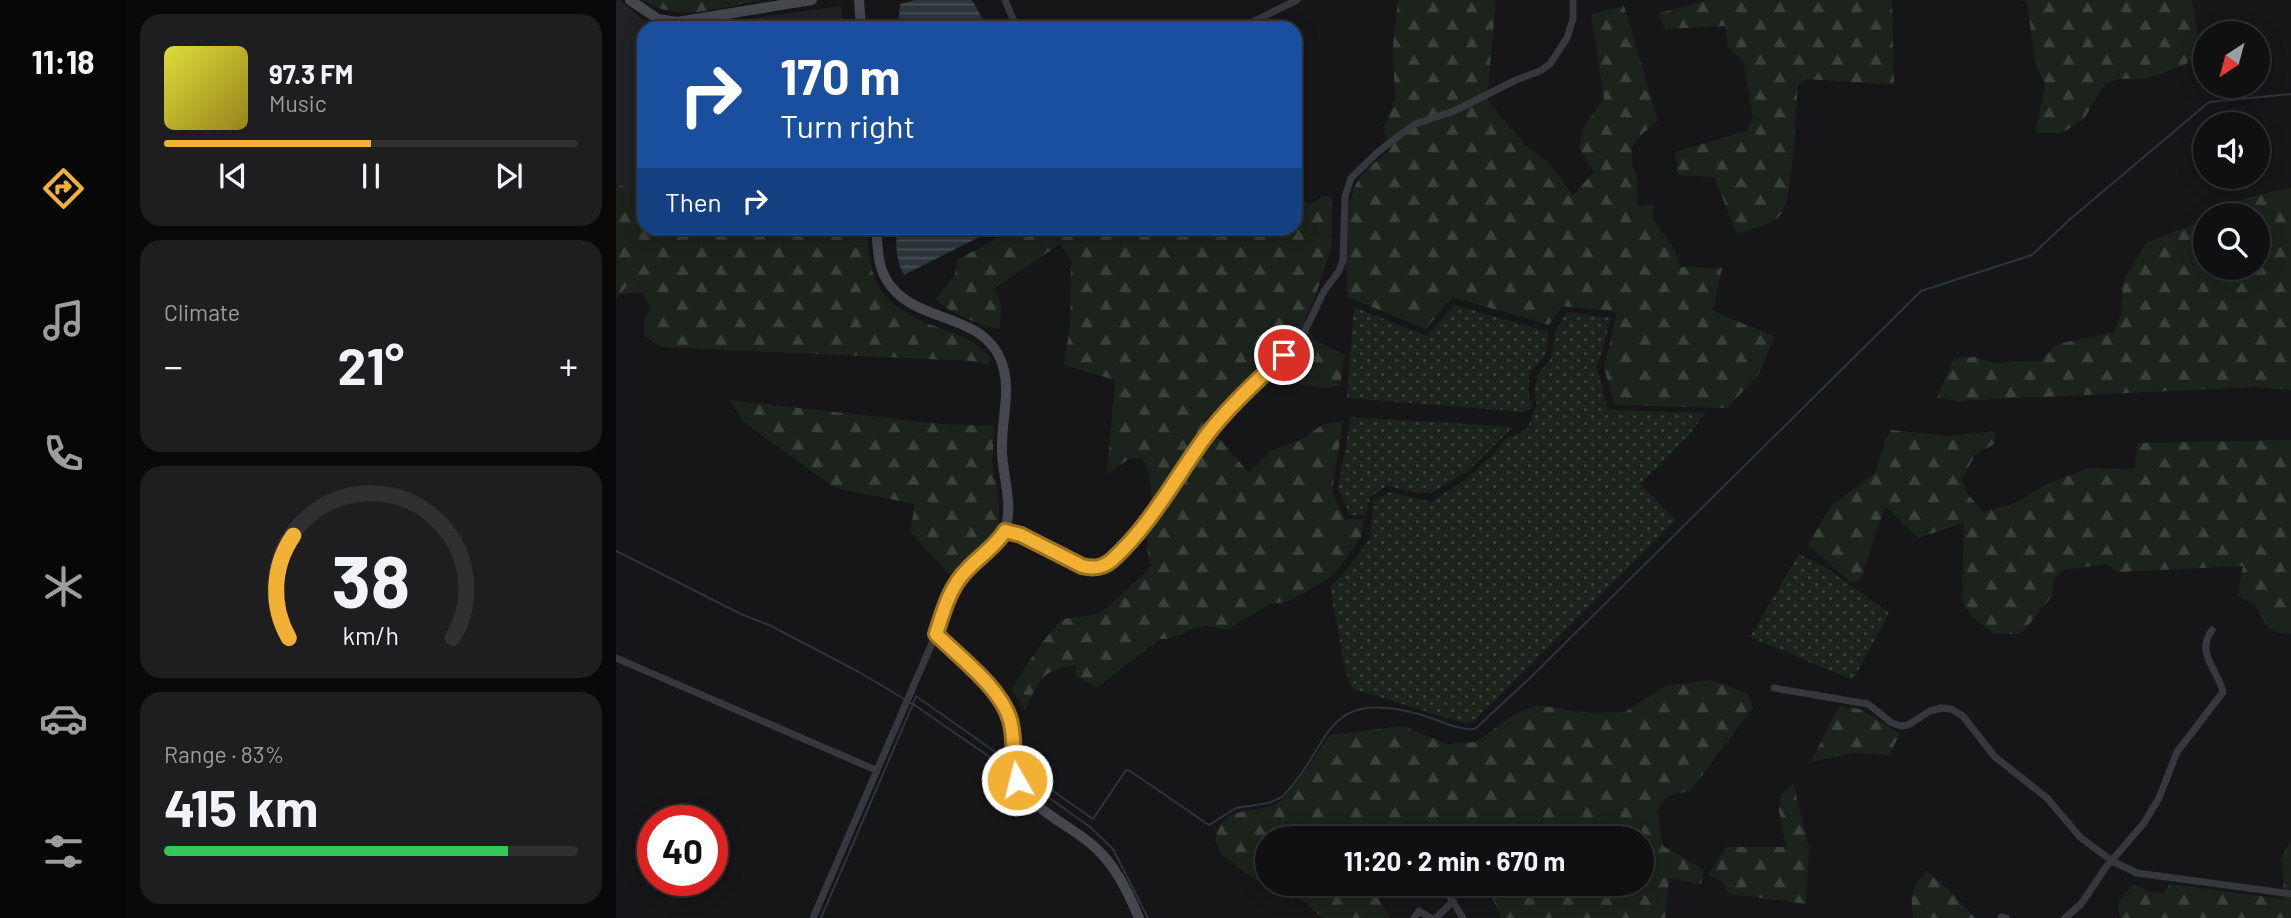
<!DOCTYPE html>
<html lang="en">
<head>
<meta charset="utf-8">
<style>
  body { margin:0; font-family:Barlow,sans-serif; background:#1e1e20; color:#f1f3f6; height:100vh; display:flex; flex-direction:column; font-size:26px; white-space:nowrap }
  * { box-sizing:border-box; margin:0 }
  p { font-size:23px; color:#9c9d9f }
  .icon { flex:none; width:38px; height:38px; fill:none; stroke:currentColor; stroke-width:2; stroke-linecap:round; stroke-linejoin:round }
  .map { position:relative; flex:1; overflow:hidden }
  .drawer { display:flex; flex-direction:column; gap:14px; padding:14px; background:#09090a; width:490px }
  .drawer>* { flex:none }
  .top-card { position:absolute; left:21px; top:21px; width:665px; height:214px; border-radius:21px; box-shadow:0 4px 18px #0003,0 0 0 2px #303032; background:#1a4fa0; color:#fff; overflow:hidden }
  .needle { width:46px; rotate:216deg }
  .controls { position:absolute; left:1577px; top:21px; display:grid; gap:14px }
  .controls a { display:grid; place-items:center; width:77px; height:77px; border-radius:50%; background:#101012; box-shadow:0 4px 18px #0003,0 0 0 2px #303032; font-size:35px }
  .speed { position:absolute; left:21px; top:805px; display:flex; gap:14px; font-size:35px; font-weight:700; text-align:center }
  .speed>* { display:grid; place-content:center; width:91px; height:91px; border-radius:50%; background:#101012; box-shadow:0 4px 18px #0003,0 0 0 2px #303032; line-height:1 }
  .speed .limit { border:10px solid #d22; background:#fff; color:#111 }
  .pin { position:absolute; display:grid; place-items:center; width:60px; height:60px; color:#fff; margin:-30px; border:4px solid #fff; border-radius:50%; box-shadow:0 2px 7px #0007 }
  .me { position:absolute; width:77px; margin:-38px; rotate:352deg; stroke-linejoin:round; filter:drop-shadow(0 0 5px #0008) }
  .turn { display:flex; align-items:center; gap:24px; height:147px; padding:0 28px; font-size:32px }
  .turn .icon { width:91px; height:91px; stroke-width:2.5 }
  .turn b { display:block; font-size:49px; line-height:60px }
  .then { display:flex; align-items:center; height:66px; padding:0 28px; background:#0003; gap:14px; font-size:26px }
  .big { font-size:52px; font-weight:700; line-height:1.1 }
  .drawer .card { flex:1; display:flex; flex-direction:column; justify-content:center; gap:10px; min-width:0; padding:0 24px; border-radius:21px; background:#1e1e20 }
  .drawer .dial { align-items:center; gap:0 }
  .dial svg { height:182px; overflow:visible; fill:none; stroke:#303032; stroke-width:7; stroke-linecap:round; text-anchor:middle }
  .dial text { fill:#f1f3f6; stroke:none }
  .song { display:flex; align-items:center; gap:21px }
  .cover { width:84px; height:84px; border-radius:10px; background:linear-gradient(135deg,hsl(60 70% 55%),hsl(50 70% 35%)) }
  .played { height:7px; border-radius:4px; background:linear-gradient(90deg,#f2b134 50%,#303032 50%) }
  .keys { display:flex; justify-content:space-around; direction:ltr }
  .heat { display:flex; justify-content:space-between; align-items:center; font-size:38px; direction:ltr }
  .charge { height:10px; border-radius:5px; background:linear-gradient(90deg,#34c759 83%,#303032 0) }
  .trip { position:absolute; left:639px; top:826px; width:399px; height:70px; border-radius:35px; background:#101012; box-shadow:0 4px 18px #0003,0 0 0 2px #303032; font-weight:700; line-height:70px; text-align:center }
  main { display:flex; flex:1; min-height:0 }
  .menu { display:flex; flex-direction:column; width:126px; justify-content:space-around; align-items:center; background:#060607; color:#9c9d9f }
  .menu .icon { width:49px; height:49px }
  .menu .selected { color:#f2b134 }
  .menu b { font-size:32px; color:#f1f3f6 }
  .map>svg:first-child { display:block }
  .built { fill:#222225 }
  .grass { fill:url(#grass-dots) }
  .forest { fill:url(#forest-firs) }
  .water { fill:url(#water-rules) }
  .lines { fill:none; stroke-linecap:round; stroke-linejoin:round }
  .stream { stroke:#2c353c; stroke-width:2 }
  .street { stroke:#37383d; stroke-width:7 }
  .secondary { stroke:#45474d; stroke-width:10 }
  .route-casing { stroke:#9d7322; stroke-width:18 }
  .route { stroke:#f2b134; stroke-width:12 }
</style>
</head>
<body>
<main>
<nav class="menu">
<b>11:18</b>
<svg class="icon selected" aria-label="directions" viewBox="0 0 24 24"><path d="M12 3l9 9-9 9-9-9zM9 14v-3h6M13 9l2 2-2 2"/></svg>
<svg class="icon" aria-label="music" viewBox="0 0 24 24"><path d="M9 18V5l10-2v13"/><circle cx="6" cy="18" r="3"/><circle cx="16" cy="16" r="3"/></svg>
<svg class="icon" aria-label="phone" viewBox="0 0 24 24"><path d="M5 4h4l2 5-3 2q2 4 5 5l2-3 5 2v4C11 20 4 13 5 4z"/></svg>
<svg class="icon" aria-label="climate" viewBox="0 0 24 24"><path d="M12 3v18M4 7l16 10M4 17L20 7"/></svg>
<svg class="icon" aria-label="car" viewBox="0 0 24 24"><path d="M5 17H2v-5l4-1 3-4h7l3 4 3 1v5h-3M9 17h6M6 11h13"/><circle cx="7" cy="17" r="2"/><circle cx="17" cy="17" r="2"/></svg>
<svg class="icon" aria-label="filters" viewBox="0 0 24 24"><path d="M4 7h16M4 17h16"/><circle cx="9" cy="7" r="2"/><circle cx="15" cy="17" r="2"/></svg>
</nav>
<section class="drawer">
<div class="card">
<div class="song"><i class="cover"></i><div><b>97.3 FM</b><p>Music</p></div></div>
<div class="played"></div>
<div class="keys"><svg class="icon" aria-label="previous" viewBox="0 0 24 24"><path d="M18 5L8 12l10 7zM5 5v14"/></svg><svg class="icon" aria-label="pause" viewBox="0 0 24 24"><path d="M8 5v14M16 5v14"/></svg><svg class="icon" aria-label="next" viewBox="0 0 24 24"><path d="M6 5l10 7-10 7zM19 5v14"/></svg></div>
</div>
<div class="card"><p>Climate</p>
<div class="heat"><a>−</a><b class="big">21°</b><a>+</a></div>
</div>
<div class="card dial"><svg viewBox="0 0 100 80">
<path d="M14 69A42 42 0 1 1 86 69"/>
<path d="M14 69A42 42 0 0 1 16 24" stroke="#f2b134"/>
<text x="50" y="56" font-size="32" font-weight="700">38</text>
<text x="50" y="72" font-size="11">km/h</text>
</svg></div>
<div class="card"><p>Range · 83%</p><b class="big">415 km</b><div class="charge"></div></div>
</section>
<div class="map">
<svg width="1675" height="918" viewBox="0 0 1675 918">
  <defs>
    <pattern id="grass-dots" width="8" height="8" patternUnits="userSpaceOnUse" patternTransform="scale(1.75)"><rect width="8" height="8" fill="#1c231d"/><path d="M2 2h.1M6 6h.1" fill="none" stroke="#3a403c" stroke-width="1.8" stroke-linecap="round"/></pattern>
    <pattern id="forest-firs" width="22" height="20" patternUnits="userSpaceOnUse" patternTransform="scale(1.75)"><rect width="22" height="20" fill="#1c231d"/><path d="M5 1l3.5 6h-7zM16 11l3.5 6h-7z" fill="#3a403c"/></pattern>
    <pattern id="water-rules" width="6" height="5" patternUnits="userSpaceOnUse" patternTransform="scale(1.75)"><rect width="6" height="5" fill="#2c353c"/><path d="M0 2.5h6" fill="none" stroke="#485056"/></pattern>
  </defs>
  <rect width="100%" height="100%" fill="#161618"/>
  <path class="built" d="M5,0L24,18L50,28H28V228L249,279L0,294V1Z
    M225,6L227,28H73L109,22Z"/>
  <path class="grass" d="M838,305L933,332L929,355L913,375V398L917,406L909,412L731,398L738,307L811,336Z
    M951,312L995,318L981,368L992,410L1089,413L1073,435L1024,484L1060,520L856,723H848L737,689L729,669L714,587L733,567L754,538L757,501L773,492L815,502L851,478L879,453L890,439L906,432L912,427L921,405L919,390L922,374L935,359L939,332Z
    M735,417L897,427L852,471L815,493L796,492L771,486L754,497L750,515H734L722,489Z
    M1183,554L1209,567L1273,613L1237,680L1134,637Z"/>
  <path class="forest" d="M27,0H145C106,7 62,24 27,0Z
    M782,0H880L871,100L909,145L932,162L957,195L978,172L963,148L968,126L988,99L975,14L1008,6L1042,121L1027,133L1016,147V163L1022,181L1021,206L1038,205C1034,227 1047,229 1056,246C1060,252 1062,260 1064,267L1106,268L1097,310C1117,321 1139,327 1159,337L1142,375L1111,408L999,405L988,368L1001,312L946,306L933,325L836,297L810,329L731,297C731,262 723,204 746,175C753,166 765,158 774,150L767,128L779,101L777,45Z
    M1092,0H1276L1278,85L1192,79L1182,85C1179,112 1178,195 1165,214C1157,225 1134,229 1121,234L1098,177L1062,175L1059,152L1130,131L1137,118L1127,61L1112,47L1110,26L1049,29L1043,13Z
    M1402,0H1576L1584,49L1570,64L1534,78L1503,79L1489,84L1468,119L1446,133H1420L1429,84L1419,62L1411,2Z
    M0,184L14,189L28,201V228H251C254,276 257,297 304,320C317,327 332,329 345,336C357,342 368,348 375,359L372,364L355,361L45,347L28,335V321L35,308L22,285L12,284L0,299Z
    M1675,188V390L1640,387L1340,401L1321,398L1338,358L1359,357L1377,363L1424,361L1441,344L1498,332L1505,313L1507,281L1531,242L1578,224L1589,217V268H1642V215H1592C1616,200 1647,193 1675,188Z
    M708,195L716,198V246L698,300L688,321L698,339L729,355L724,386L708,388L684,384L669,372L647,365L588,421L633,473L656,450L683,441L706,425L727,421L716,492L729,519H748L745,537L717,576L674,601L654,604L610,630C576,617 572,639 544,639L480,688L459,675L460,665C424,671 424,679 409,710L396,690C410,664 426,641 446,619L478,615L491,608L536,566C520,536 550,489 525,458L513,459L491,474L499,380L448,365L454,326L455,260L444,244L379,288L385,306L384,329C368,327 327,311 320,298L339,275L341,260L400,228H679V196L695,204Z
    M113,400L325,424L379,426L376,461L383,502V528L376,542L348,567L333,574L294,532L299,504L219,488L129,423Z
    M1275,430L1332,436L1380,431L1378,444L1359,455L1346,479L1351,493L1367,512L1399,503L1433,483L1473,468L1519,469L1521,443L1675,440V634C1644,633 1652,617 1637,605C1633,601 1627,599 1622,596L1627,566L1502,572L1490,564L1448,570L1439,578L1436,596L1405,634H1378L1356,617L1346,600L1348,523L1302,538L1269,506L1245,579L1235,583L1192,545L1215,506L1259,473L1269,441Z
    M1095,680L1131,693L1137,708L1074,791L1053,795L1041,810L1047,846L1088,870L1085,884L1053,878L1049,918H885L876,897L865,884H1026V838H805L799,835L796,838H651V884H768L763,899L774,918H707L685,899L635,877L606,855L599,841C607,801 636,817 663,802C674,796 705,748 714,735L787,726L831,744L860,742L896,716L920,705L974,713L1009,712L1049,686Z
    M1223,706L1244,709L1284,734L1273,755L1235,753L1195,762Z
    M1177,783L1193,848L1190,904L1113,894L1105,880L1094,876L1093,873L1110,847H1170L1163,810L1165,795Z
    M1675,840V918H1505C1497,903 1507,896 1517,885L1525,886L1531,892L1548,893L1554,884L1666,899L1668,881L1665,858Z
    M1311,871L1332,889L1359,918H1298C1293,897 1296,887 1311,871Z"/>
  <path class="water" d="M300,0H356L372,28H282L284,4Z
    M281,228H381L288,275C279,260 280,245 281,228Z"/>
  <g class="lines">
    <path class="stream" d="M0,551L125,614L153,625L243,672L290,700
      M295,703L297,704L300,696L392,761
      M403,767L477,819L510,770L514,771L593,825L620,808L653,803L666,797C718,744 705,688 802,714C820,718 841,731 859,729L914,678L1305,291L1416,255L1452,221L1593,102L1675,94
      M407,779L474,827L497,849L532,918
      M205,918L297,704L394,771"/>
    <path class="street" d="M389,0L401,28
      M624,28L681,0
      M389,531L405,535L466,566L476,569L487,567L496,560L534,515L593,433L627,392L687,335L708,291L723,271L727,260L729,197L735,178L763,151L799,124L838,111L900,80L924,71L934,64L951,38L957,19V0
      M0,658L260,770
      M1158,688L1252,704L1276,723L1285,726L1292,725L1314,711L1325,708L1335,709L1347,716L1378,756L1431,798L1464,837L1496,861L1521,873L1675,894
      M826,884L847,918
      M1385,917L1390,918
      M197,918L320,634
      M798,918L803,911L815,918
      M820,918L837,901
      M1449,918L1465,904L1490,867L1528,823L1543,798L1561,752L1607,692C1602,669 1579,654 1596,630"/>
    <path class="secondary" d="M14,0L42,19L61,22L196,0
      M243,0L245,28
      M260,228C262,245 261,264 270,279C298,328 373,308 388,370C394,396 385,423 386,450C386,475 398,504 389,529C383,549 362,557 349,571C334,588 327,613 320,634C343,657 388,690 395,722C400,745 392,769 407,790C423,812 453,826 474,843C498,862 511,890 523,918"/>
  </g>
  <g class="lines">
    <defs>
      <path id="route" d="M401,780C395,760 400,740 394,720C385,688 343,657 320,634C327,612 334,586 351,570C364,556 379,547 389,531L405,535L466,566C478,569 487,568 496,560C534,526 560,477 590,436C613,406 641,381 668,355"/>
    </defs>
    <use href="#route" class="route-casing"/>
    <use href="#route" class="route"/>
  </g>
</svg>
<div class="controls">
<a><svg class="needle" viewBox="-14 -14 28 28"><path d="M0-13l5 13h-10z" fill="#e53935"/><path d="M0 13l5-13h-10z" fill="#9c9d9f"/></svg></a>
<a><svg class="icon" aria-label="sound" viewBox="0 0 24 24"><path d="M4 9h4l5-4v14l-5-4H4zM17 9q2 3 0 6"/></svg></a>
<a><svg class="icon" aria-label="search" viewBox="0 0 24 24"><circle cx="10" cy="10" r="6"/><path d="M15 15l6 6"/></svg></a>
</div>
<div class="speed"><div class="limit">40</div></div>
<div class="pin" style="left:668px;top:355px;background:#d93025"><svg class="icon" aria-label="arrive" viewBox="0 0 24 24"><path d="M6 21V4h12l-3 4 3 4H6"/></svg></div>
<svg class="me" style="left:401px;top:780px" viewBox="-20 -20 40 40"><circle r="17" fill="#f2b134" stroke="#fff" stroke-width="3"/><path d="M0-11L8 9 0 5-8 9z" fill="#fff"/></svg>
<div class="trip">11:20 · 2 min · 670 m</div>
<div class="top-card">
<div class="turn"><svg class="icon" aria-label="right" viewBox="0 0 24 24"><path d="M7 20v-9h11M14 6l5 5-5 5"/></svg><div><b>170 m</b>Turn right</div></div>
<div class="then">Then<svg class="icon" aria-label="right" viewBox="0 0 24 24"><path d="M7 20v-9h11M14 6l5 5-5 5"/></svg></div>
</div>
</div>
</main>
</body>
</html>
